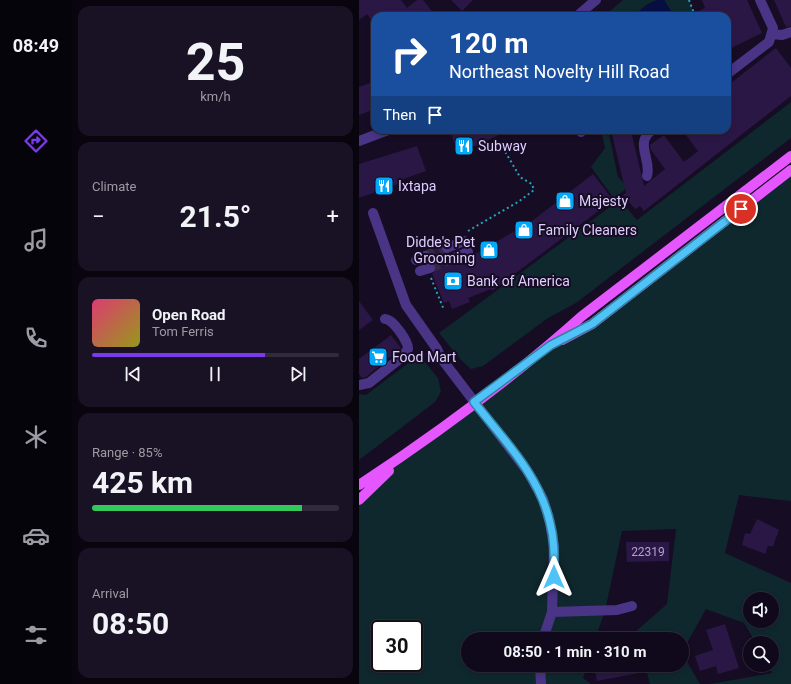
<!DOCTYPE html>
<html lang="en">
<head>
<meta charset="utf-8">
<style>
  body { margin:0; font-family:Roboto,sans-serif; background:#191224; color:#f1f3f6; height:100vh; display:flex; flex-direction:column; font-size:15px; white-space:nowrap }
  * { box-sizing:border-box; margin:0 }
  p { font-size:13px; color:#9c9aa3 }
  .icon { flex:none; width:22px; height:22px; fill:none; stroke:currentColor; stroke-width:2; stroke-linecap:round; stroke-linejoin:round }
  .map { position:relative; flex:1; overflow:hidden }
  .side { display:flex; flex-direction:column; gap:6px; padding:6px; background:#09050f; width:287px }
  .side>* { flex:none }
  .hud { position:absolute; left:12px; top:12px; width:360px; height:122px; border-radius:12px; box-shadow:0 2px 6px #0003,0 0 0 1px #302a3a; background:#1a4fa0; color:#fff; overflow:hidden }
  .fabs { position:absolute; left:384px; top:592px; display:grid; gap:8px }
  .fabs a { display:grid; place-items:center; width:36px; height:36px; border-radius:50%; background:#10091b; box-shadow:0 2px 6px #0003,0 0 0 1px #302a3a; font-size:20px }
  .speed { position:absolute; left:12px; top:620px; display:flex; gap:8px; font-size:20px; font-weight:700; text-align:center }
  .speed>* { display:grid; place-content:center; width:52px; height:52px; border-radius:50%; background:#10091b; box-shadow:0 2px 6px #0003,0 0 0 1px #302a3a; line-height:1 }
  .speed .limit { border:2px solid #111; border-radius:6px; background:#fff; color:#111 }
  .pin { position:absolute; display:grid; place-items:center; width:34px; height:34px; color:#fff; margin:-17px; border:2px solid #fff; border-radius:50%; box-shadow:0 1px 4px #0007 }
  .me { position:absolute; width:44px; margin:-22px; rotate:0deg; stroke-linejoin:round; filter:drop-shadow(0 0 3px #0008) }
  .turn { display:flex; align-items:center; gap:14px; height:84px; padding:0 12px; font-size:18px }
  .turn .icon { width:52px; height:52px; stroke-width:2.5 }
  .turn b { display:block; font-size:28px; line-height:34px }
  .then { display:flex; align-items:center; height:38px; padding:0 12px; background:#0003; gap:8px; font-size:15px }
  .big { font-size:30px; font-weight:700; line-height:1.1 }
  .side .widget { flex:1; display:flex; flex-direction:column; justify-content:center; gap:6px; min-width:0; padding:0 14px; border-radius:12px; background:#191224 }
  .side .dial { align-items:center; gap:0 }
  .dial b { font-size:52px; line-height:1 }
  .song { display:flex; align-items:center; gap:12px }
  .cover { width:48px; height:48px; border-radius:6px; background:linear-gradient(135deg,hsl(340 70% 55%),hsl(60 70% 35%)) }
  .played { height:4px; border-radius:2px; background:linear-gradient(90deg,#7c3aed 70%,#302a3a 70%) }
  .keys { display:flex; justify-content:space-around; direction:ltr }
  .heat { display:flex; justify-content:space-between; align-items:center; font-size:22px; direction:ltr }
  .charge { height:6px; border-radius:3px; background:linear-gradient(90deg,#34c759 85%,#302a3a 0) }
  .trip { position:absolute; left:102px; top:632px; width:228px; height:40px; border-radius:20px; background:#10091b; box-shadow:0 2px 6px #0003,0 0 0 1px #302a3a; font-weight:700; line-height:40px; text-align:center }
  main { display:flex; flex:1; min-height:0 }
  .menu { display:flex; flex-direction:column; width:72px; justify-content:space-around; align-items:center; background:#06040b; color:#9c9aa3 }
  .menu .icon { width:28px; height:28px }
  .menu .selected { color:#7c3aed }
  .menu b { font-size:18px; color:#f1f3f6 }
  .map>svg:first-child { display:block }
  .green { fill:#0f282e; fill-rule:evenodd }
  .water { fill:#060e43 }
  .building { fill:#2b1746 }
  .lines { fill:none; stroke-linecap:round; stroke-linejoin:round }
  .minor-tunnel { stroke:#342945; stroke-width:10; stroke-dasharray:10 5; stroke-linecap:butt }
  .path { stroke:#26a4bc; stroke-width:2; stroke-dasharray:2 3; stroke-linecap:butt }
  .minor { stroke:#4a3486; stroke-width:10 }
  .major { stroke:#e656ff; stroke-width:10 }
  .route-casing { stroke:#337fa1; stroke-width:10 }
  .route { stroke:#4fc3f7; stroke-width:7 }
  .labels { text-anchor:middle; stroke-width:4; stroke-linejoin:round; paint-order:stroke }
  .number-label { font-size:12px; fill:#b2a1d1 }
  .poi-label { font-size:14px; fill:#dfcfff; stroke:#160c24; text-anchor:start }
</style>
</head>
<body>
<main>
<nav class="menu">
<b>08:49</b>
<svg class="icon selected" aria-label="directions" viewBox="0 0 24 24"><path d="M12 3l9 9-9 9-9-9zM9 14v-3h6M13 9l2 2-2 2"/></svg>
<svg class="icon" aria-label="music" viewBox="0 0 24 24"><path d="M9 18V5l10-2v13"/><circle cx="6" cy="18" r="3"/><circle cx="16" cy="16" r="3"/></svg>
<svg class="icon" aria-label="phone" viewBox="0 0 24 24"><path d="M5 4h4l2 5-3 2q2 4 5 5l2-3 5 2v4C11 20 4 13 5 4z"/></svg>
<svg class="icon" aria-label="climate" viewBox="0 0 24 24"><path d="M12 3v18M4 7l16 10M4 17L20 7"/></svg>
<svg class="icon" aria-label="car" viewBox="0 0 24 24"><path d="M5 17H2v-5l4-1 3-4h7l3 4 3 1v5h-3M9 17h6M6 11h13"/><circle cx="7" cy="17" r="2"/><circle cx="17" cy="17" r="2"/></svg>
<svg class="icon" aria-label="filters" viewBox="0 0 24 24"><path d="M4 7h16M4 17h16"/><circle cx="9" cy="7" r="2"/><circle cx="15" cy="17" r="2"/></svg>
</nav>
<section class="side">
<div class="widget dial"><b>25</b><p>km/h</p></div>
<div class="widget"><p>Climate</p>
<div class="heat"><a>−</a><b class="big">21.5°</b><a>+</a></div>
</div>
<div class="widget">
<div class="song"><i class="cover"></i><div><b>Open Road</b><p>Tom Ferris</p></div></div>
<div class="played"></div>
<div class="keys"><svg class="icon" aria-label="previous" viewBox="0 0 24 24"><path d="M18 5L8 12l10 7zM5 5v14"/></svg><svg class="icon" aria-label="pause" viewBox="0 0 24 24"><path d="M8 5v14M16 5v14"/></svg><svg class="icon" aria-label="next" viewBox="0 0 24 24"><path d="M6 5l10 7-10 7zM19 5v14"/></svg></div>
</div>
<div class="widget"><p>Range · 85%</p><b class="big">425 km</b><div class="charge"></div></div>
<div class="widget"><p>Arrival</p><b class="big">08:50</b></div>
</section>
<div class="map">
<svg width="432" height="684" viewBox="0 0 432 684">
  <rect width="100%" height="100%" fill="#160c24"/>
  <path class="green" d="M264,0H299C291,2 280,8 278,16H245Z
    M305,0H330L336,16H315Z
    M432,102V138L217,303L189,318L124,366L112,369L102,360L80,333L255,204L256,200L232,167L246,148L242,130H249L259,177L269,187L258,196L278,220Z
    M432,170V501L380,495L366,553L432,583V684H351L413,673L409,665H413V643H397L385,623L347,609L323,652V639H278L276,632L308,604L317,529L263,531L246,611L236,639H109V665H228L224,678L232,684H0V500L52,451L192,345L233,324ZM391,599H413V621H391ZM21,629H55V663H21Z
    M60,355L79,378L82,392L76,402L0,460V394L7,395Z
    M323,653L341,684H291L286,665H323Z"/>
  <path class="water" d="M299,0H305L315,16H278V13L291,3Z"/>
  <path class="building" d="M0,0H42L48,8L58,0H64L73,11L67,16H16V25L8,14L0,20Z
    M92,0H114L103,11Z
    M343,0H388L403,33L368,50V16H328L346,8Z
    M415,0H432V26L427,27Z
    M417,48L432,68V96L285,211L281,206L276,209L264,195L267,193L252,130H265L266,133L272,131L285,186L306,169L292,150L291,145L305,135L325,162L339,151L323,130H368V86Z
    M16,81V109L0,115V87Z
    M91,130H150L119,145L104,150L102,143L96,145Z
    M58,146L67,171L39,181V184L0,198V164Z
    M234,174L254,200L133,291L132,289L109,298L111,302L93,309L90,301L85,303L73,274L77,270V266L73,262H69L72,256V253L67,250L83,244L82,250L88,254L86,261L92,265L117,256L116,254L173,221Z
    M0,301L14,320L0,330Z
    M32,335L42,348L7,377L3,378L0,374V359Z
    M398,519L420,530L414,546H409L406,554L383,545L386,533L391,534Z
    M267,542H310V561L268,562Z
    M366,624L380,668L359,674L357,666L341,671L336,656L354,650L347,630Z
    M235,665H279L280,673L238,681Z"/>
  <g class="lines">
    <path class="minor-tunnel" d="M66,256L88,248
      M71,268L92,259"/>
    <path class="path" d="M330,0L336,16
      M109,231L159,202L175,190L173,184L161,177L144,148
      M70,247L79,243
      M72,278L85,310"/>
    <path class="minor" d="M218,16L237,0
      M413,34L423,35L432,32
      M368,74L410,42L414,28L401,0
      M221,130L222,132
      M0,141L29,130
      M288,176C293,160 275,143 293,130
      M14,213L47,305L78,349L82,358L169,472L184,499L191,523L195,547L193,612L184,639
      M88,248L105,241
      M92,259L109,252
      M57,260L66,256
      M61,271L71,268
      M0,385L10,383L43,357L49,349C50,342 33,318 26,319
      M193,612L258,610L273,606
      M181,665L182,684"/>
    <path class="major" d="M203,340L233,324L432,170
      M0,485C76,435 155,377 223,316L432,156
      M0,500L30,471"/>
  </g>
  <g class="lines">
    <defs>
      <path id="route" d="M195,577C195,559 196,541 191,523C181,476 144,439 115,402L192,345L233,324L382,209"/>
    </defs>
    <use href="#route" class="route-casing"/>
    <use href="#route" class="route"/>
  </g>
  <defs>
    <symbol id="restaurant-square" viewBox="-11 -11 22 22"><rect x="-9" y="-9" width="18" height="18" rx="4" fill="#00a9fa" stroke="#160c24"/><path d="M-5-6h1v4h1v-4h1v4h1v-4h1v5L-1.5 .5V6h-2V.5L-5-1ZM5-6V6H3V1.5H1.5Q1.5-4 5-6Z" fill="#fff"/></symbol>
    <symbol id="shop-square" viewBox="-11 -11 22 22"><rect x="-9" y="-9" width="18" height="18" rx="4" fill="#00a9fa" stroke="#160c24"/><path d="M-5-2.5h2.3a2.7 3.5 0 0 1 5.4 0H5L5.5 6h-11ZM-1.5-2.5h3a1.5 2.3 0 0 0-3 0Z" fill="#fff"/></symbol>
    <symbol id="bank-square" viewBox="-11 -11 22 22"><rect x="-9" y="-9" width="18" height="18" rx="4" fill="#00a9fa" stroke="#160c24"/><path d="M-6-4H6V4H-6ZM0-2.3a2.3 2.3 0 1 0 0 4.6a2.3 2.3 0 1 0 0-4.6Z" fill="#fff"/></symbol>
    <symbol id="supermarket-square" viewBox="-11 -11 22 22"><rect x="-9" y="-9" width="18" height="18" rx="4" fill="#00a9fa" stroke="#160c24"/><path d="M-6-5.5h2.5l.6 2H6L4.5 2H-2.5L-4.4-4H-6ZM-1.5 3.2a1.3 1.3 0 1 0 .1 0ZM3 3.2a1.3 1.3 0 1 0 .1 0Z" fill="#fff"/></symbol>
  </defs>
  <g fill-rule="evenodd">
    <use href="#restaurant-square" x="94" y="135" width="22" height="22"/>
    <use href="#restaurant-square" x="14" y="175" width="22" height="22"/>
    <use href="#shop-square" x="195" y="190" width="22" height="22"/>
    <use href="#shop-square" x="154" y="219" width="22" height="22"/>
    <use href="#shop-square" x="119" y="239" width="22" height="22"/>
    <use href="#bank-square" x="83" y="270" width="22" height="22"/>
    <use href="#supermarket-square" x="8" y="346" width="22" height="22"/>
  </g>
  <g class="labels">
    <g class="number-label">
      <text x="289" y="556">22319</text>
    </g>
    <g class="poi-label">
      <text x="119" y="151">Subway</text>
      <text x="39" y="191">Ixtapa</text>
      <text x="220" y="206">Majesty</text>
      <text x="179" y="235">Family Cleaners</text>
      <text x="116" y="247" text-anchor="end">Didde's Pet<tspan x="116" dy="16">Grooming</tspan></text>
      <text x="108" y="286">Bank of America</text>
      <text x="33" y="362">Food Mart</text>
    </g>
  </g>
</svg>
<div class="fabs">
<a><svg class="icon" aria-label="sound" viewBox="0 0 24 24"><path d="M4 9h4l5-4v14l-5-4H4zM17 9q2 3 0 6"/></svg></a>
<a><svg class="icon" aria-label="search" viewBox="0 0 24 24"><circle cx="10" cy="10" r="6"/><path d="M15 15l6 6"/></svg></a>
</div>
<div class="speed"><div class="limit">30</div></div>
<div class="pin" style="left:382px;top:209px;background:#d93025"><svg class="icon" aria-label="arrive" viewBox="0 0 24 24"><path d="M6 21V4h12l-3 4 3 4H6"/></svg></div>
<svg class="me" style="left:195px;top:577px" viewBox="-20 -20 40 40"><path d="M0-17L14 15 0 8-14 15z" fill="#4fc3f7" stroke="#fff" stroke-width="4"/></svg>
<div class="trip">08:50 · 1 min · 310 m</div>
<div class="hud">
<div class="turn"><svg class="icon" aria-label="right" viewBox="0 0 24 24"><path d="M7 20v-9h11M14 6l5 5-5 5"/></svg><div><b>120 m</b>Northeast Novelty Hill Road</div></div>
<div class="then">Then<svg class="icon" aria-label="arrive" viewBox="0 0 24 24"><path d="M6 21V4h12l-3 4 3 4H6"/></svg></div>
</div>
</div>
</main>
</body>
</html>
